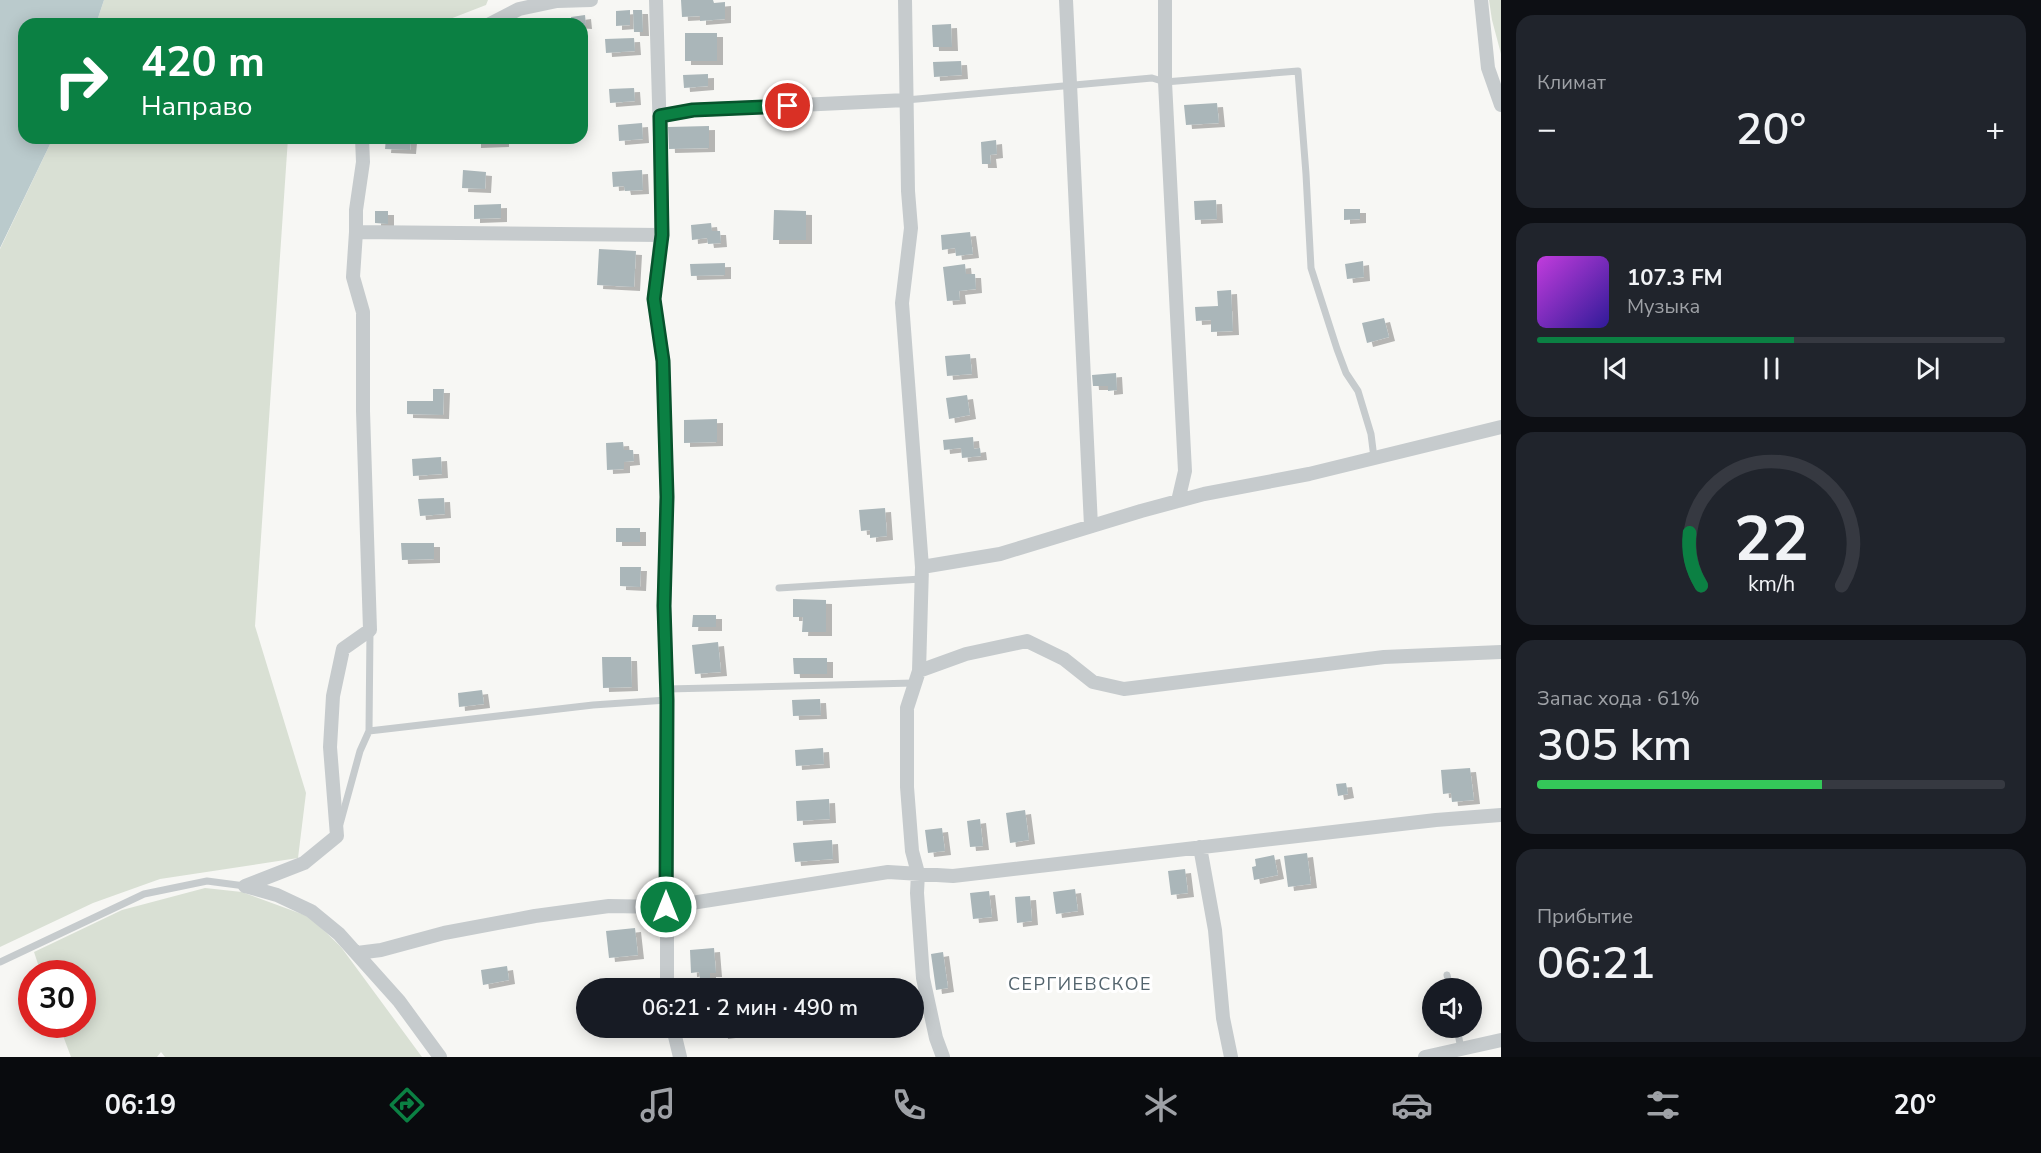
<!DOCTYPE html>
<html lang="ru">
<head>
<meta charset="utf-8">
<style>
  body { margin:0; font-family:"Nunito Sans",sans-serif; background:#20242c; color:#f1f3f6; height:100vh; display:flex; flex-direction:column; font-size:22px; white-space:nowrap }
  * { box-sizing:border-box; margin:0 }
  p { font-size:20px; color:#9ea1a6 }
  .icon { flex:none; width:33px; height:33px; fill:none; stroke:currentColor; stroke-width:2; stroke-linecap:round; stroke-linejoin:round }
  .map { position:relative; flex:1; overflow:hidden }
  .side { display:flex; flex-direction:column; gap:15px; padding:15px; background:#0d0f14; width:540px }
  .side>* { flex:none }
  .hud { position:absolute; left:18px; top:18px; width:570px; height:126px; border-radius:18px; box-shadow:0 3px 15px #0003; background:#0b8043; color:#fff; overflow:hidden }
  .tools { position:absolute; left:1422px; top:978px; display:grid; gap:12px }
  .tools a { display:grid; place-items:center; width:60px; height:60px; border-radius:50%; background:#171b24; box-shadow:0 3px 15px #0003; font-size:30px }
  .speed { position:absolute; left:18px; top:960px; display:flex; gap:12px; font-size:30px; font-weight:700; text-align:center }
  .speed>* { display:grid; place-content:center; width:78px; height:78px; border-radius:50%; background:#171b24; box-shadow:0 3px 15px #0003; line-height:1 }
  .speed .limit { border:9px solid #d22; background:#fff; color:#111 }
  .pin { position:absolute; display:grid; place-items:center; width:51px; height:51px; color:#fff; margin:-26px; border:3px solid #fff; border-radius:50%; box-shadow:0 2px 6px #0007 }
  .me { position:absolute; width:66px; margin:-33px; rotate:0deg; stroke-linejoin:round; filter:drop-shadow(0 0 4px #0008) }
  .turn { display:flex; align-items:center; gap:21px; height:126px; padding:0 24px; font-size:27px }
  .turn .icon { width:78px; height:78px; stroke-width:2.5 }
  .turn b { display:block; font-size:42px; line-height:51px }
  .big { font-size:45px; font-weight:600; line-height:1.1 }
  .side .card { flex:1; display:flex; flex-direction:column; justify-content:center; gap:9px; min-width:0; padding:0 21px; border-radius:18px; background:#20242c }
  .side .dial { align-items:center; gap:0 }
  .dial svg { height:156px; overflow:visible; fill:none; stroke:#363941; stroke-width:7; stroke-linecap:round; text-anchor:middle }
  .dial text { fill:#f1f3f6; stroke:none }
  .song { display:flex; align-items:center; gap:18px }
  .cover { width:72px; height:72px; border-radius:9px; background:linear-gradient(135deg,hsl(290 70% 55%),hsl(250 70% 35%)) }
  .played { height:6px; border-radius:3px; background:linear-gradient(90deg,#0b8043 55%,#363941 55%) }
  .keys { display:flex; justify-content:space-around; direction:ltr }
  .heat { display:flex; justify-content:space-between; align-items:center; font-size:33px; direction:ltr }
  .charge { height:9px; border-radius:4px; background:linear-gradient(90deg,#34c759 61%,#363941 0) }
  .trip { position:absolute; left:576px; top:978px; width:348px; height:60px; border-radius:30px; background:#171b24; box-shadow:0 3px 15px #0003; font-weight:600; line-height:60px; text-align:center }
  .menu { display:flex; height:96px; justify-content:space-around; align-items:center; background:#090b0e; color:#9ea1a6 }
  .menu .icon { width:42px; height:42px }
  .menu .selected { color:#0b8043 }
  .menu b { font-size:27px; color:#f1f3f6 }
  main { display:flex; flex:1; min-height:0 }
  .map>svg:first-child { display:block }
  .green { fill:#d9e0d4 }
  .water { fill:#bacacc }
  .building { fill:#aab6b9; filter:url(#shadow) }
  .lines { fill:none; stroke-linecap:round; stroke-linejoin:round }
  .service { stroke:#c6cbcd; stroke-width:7 }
  .minor { stroke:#c6cbcd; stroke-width:14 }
  .route-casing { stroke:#07532c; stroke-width:15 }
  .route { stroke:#0b8043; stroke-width:10 }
  .labels { text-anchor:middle; stroke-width:6; stroke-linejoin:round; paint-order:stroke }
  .quarter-label { font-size:18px; letter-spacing:1.5px; fill:#52636c; stroke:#fff }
</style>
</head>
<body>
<main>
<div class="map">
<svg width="1501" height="1057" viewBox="0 0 1501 1057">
  <defs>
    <filter id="shadow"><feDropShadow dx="6" dy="4" stdDeviation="0" flood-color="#0004"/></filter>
  </defs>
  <rect width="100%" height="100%" fill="#f7f7f4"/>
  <path class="green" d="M104,0H488L486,5L437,24H96Z
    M1489,0H1501V54L1492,20Z
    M53,138H288L255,626L306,793L298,858L160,879L93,903L0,947V249Z
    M205,888L242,892L310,917L341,947L422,1057H165L161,1052L157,1057H71L59,1025L82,1024V974L41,973L34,952L122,910Z"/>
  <path class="water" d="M0,0H104L96,24H24V138H53L0,248Z"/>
  <path class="building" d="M681,0H713L714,3L725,2V19L700,21V16L682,17Z
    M630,10V25L616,26V11Z
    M633,10H642L643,32H634Z
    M585,15L586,25L572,24L571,17Z
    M951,24L952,47H933L932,25Z
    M685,33H717V61H685Z
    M634,38L635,51L606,53L605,39Z
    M961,61L962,75L934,77L933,62Z
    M708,74V86L684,88L683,75Z
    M634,88L635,101L610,103L609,89Z
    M1217,103L1219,123L1186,125L1184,105Z
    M642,123L643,139L619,141L618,125Z
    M709,126V148L669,149L668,127Z
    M386,138L411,139L410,150L385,149Z
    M475,138H503V143L475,144Z
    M996,140L997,154L990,155L991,164H982L981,142Z
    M463,170L486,172L485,189L462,188Z
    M642,170L643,190L625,191L624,186L613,187L612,172Z
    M1216,200L1217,219L1195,220L1194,201Z
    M501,204V218L474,219V205Z
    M1344,209H1360V219L1344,220Z
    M774,210L806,211V240H773Z
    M375,211H388V224L375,223Z
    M711,223L712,231H720L721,243L708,244L707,238L692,240L691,225Z
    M970,232L973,254L956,256L955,248L942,250L941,235Z
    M599,249L636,251L634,287L597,285Z
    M1363,261L1364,277L1347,279L1345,264Z
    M725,263V275L691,276L690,264Z
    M965,264L966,274H975L976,289L959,291L960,300L947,301L943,267Z
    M1231,290L1233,331L1211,332V320L1196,321L1195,307L1218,306L1217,291Z
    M1384,318L1389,337L1367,343L1362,323Z
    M970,354L972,374L947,376L945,356Z
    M1116,373L1117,390L1108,391V386H1093L1092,375Z
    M433,389H444L443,415L407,414V401H433Z
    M967,395L970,415L949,419L946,398Z
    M717,419V442L684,443V420Z
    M973,437L974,449L980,448L981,456L962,458L961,448L944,450L943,440Z
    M623,442L624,450H633L634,461L624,462V469L607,470L606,443Z
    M441,457L442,474L413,476L412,459Z
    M444,498L445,514L420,516L418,499Z
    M885,508L887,536L870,538V530L861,531L859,510Z
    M616,528H640V542H616Z
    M401,543H434V559L402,560Z
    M620,567H641L640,587L620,586Z
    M793,599L826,600V632H802L803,617H793Z
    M693,615H716V627H692Z
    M718,642L721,672L695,674L692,645Z
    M602,657H631L632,687L603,688Z
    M793,658H827V674H794Z
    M482,690L484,704L459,707L458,693Z
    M820,699L821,715L793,716L792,700Z
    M823,748L824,764L796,766L795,750Z
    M1470,768L1474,800L1452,802L1451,793L1443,794L1441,770Z
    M1346,783L1348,794L1338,796L1336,784Z
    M829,799L830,819L797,821L796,801Z
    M1025,810L1029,840L1010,843L1006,813Z
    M980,819L983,846L970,847L967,821Z
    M942,828L945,851L928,853L925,830Z
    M832,840L833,859L795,862L793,843Z
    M1307,853L1311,884L1288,887L1284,856Z
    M1274,855L1278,875L1254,880L1252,867L1256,866L1255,859Z
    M1185,869L1188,893L1171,895L1168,871Z
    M1075,889L1078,911L1056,914L1053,892Z
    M989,891L992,917L973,919L970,893Z
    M1030,896L1032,921L1017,923L1015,897Z
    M635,928L638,955L609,958L606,931Z
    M714,948L716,973H710V979H700L699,972L691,973L690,950Z
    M943,952L948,988L936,990L931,954Z
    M507,966L509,980L483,985L481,970Z
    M721,1028H744L745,1032L722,1035Z"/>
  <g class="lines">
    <path class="service" d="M906,100L1152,78L1165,82L1298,71L1306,174L1311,268L1337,349L1346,373L1358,391L1371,434L1374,458
      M779,588L921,579
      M667,689L914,683
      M369,731L593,705L667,700
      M340,824L360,751L369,731L370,630
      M0,962L144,894L207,881L245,886
      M1447,975L1450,988
      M1457,1028L1461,1049"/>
    <path class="minor" d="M656,0L662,205L661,235L654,299L663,361L667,497L664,606L667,700V988
      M905,0L908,191L911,228L902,303L922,567L919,671L907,708V787L912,851L918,873L917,893L923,978L936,1038L943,1057
      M1066,0L1091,526
      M1165,0V82L1185,471L1178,501
      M1481,0L1488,68L1501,105
      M490,24L519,9L557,1L591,0
      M660,116L693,110L906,100
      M356,232L661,235
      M922,567L1000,554L1141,511L1204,494L1309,474L1501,427
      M919,671L966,654L1027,641L1064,659L1093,682L1124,689L1384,657L1501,652
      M1200,847L1215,930L1223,1018L1231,1057
      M245,886L304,863L337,836L330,747L333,696L343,649L370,630L363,411V312L353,277L356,232V210L363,162L362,138
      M245,886L277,895L311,911L339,934L399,1001L440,1057
      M357,953L381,950L444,933L535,916L609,906L666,907L888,872L953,876L1436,820L1501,815
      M673,1028L680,1057
      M1425,1057L1501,1040"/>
  </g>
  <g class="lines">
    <defs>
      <path id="route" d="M666,907L667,700L664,606L667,497L663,361L654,299L662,235L660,116L693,110L788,106"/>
    </defs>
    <use href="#route" class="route-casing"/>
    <use href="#route" class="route"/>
  </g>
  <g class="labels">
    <g class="quarter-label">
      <text x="1080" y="990">СЕРГИЕВСКОЕ</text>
    </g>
  </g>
</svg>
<div class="tools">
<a><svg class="icon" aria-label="sound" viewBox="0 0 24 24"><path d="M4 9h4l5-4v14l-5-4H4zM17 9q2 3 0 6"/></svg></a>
</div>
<div class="speed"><div class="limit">30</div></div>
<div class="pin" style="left:788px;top:106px;background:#d93025"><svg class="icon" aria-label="arrive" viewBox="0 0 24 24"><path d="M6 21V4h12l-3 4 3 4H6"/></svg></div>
<svg class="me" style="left:666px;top:907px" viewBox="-20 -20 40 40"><circle r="17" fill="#0b8043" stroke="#fff" stroke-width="3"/><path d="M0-11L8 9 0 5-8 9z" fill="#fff"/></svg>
<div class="trip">06:21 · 2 мин · 490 m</div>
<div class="hud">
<div class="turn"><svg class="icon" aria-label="right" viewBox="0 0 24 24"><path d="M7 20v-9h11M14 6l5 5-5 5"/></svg><div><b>420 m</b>Направо</div></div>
</div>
</div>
<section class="side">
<div class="card"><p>Климат</p>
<div class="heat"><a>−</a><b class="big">20°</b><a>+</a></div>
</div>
<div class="card">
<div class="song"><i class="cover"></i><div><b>107.3 FM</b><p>Музыка</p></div></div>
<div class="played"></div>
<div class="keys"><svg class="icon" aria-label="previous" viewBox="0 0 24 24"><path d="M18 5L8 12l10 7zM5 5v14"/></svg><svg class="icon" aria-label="pause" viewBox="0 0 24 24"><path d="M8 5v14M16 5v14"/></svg><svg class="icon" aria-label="next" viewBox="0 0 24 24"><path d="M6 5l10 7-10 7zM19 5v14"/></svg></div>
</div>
<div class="card dial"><svg viewBox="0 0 100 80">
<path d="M14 69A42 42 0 1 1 86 69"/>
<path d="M14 69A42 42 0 0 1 8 42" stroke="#0b8043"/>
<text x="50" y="56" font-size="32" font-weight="700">22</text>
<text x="50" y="72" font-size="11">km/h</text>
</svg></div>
<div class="card"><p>Запас хода · 61%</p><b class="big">305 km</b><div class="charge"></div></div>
<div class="card"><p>Прибытие</p><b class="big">06:21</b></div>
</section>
</main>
<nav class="menu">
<b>06:19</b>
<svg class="icon selected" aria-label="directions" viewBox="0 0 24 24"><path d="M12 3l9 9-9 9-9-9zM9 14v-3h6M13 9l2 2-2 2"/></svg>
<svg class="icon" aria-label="music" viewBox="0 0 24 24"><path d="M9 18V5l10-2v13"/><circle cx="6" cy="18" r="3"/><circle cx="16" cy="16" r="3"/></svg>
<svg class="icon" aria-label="phone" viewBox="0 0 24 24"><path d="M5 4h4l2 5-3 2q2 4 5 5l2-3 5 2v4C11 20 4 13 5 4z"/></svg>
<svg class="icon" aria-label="climate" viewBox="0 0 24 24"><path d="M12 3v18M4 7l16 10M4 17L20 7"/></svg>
<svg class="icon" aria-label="car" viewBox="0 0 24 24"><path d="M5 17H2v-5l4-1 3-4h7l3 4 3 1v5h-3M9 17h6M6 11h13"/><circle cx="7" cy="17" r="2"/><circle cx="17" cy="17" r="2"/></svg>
<svg class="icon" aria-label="filters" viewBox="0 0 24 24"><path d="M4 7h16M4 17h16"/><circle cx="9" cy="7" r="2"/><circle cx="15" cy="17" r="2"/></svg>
<b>20°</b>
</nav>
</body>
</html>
